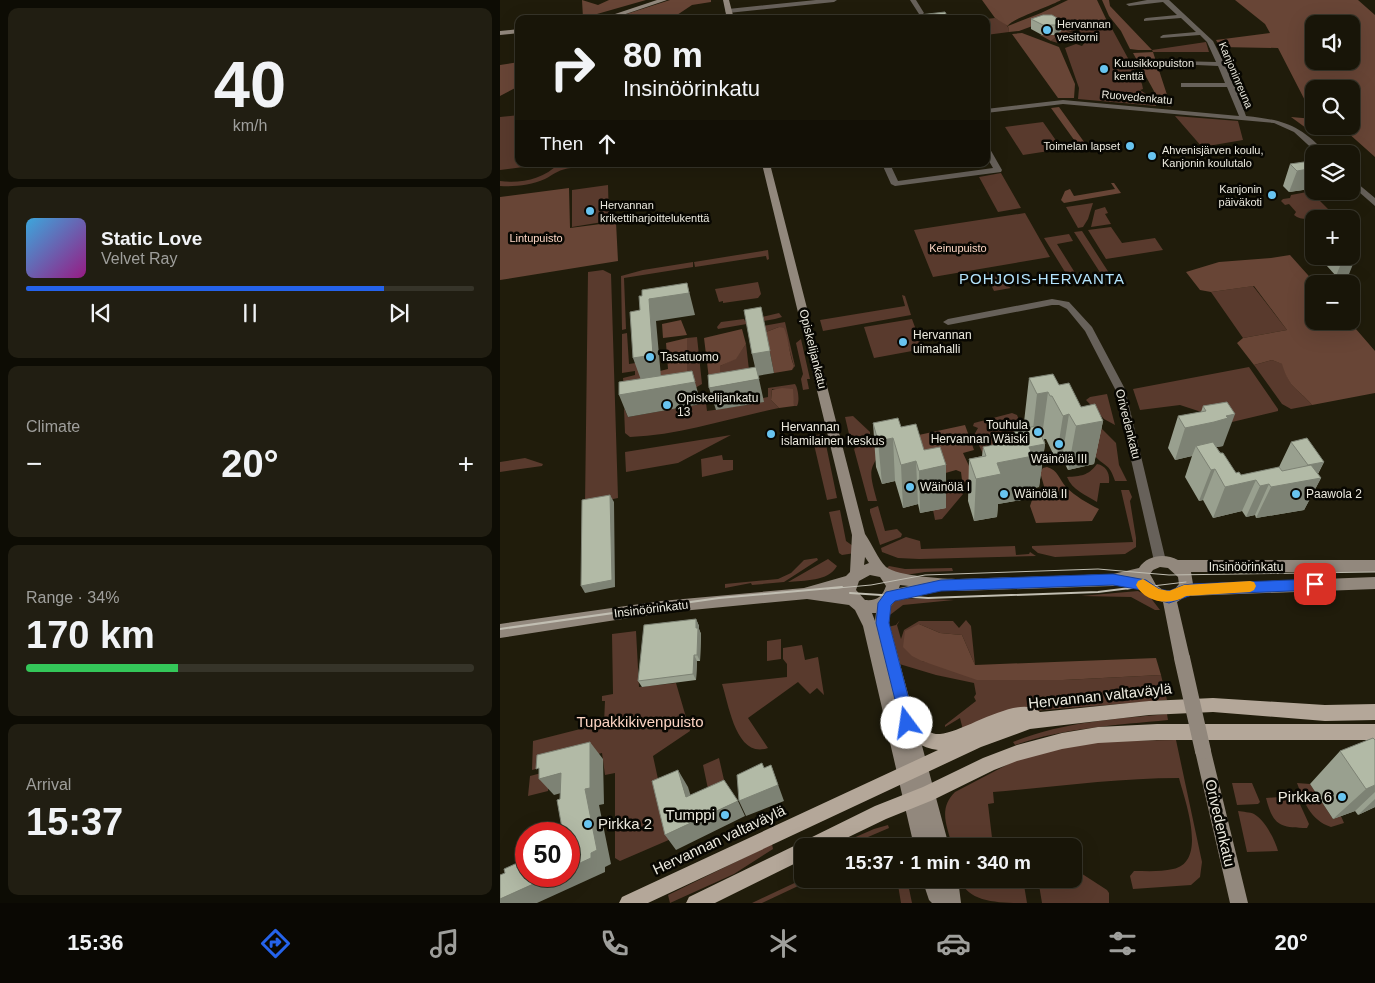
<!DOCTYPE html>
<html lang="en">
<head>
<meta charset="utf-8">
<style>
  body { margin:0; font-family:Arial,sans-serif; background:#211e12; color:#f1f3f6; height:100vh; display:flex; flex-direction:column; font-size:19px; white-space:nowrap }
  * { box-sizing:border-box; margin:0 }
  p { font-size:16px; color:#9f9f9c }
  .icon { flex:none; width:28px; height:28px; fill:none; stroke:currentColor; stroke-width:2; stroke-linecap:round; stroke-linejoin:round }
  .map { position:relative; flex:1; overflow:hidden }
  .drawer { display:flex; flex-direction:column; gap:8px; padding:8px; background:#0d0c04; width:500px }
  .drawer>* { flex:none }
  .top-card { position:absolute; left:15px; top:15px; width:475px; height:152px; border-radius:10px; box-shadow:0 5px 20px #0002,0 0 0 1px #363429; background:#181508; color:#f1f3f6; overflow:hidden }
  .buttons { position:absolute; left:805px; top:15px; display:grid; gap:10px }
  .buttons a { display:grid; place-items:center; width:55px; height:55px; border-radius:10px; background:#181508; box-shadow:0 5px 20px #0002,0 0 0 1px #363429; font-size:25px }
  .speed { position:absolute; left:15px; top:822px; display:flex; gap:10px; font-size:25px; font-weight:700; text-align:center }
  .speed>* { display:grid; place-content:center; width:65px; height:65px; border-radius:50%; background:#181508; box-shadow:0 5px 20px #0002,0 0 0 1px #363429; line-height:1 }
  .speed .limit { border:8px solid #d22; background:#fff; color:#111 }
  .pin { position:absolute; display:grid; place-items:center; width:42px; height:42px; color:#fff; margin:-21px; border-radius:10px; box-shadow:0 2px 8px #0006 }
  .me { position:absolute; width:55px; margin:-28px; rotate:346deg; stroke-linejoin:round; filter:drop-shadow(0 0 4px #0008) }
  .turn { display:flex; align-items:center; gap:18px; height:105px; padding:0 25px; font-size:22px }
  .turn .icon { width:65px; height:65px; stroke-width:2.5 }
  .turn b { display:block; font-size:35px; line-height:42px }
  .then { display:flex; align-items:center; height:48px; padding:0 25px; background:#0003; gap:10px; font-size:19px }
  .big { font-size:38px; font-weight:700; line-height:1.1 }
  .drawer .card { flex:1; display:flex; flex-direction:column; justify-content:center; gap:8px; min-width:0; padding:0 18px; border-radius:10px; background:#211e12 }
  .drawer .dial { align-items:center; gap:0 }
  .dial b { font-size:65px; line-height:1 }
  .song { display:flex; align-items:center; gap:15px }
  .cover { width:60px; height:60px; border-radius:8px; background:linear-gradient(135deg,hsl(200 70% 55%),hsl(310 70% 35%)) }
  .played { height:5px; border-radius:2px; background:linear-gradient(90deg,#2563eb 80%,#363429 80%) }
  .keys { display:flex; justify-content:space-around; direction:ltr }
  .heat { display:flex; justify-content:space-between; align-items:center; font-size:28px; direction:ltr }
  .charge { height:8px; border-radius:4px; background:linear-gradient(90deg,#34c759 34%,#363429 0) }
  .trip { position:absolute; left:294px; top:838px; width:288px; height:50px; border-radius:10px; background:#181508; box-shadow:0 5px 20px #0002,0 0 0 1px #363429; font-weight:700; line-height:50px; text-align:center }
  .tabs { display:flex; height:80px; justify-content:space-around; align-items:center; background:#0a0803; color:#9f9f9c }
  .tabs .icon { width:35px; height:35px }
  .tabs .selected { color:#2563eb }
  .tabs b { font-size:22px; color:#f1f3f6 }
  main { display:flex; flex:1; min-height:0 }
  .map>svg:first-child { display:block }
  .green { fill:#593a2d }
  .forest { fill:#684536; fill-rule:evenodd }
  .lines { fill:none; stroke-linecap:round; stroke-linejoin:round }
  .street { fill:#67615a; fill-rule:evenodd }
  .secondary { fill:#92887d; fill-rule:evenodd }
  .primary { fill:#b4a799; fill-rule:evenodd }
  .tram-far1 { stroke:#c1beb2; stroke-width:1 }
  .tram { stroke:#c1beb2; stroke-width:2 }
  .secondary-bridge { stroke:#92887d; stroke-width:16 }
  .wall { fill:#99a08f }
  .shaded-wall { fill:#7d8274 }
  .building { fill:#b2baa6; stroke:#7d8274 }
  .route { fill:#2563eb; stroke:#184099 }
  .slow { fill:#f59e0b }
  .poi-dot { fill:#68c4f0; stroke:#080702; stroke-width:2 }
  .labels { text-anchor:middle; stroke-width:5; stroke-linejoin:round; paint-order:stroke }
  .far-poi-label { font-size:11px; fill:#ebe9de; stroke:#080702; text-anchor:start }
  .far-street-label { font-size:11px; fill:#ebe9de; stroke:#080702 }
  .far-park-label { font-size:11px; fill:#fcd4c3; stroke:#080702 }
  .poi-label { font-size:12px; fill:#ebe9de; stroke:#080702; text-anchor:start }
  .street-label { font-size:12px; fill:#ebe9de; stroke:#080702 }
  .quarter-label { font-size:15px; letter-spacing:1px; fill:#b3e3fc; stroke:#080702 }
  .near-street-label { font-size:15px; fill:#ebe9de; stroke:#080702 }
  .near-park-label { font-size:15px; fill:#fcd4c3; stroke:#080702 }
  .near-poi-label { font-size:15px; fill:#ebe9de; stroke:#080702; text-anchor:end }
</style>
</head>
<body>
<main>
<section class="drawer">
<div class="card dial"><b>40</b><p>km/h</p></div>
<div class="card">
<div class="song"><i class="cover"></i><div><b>Static Love</b><p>Velvet Ray</p></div></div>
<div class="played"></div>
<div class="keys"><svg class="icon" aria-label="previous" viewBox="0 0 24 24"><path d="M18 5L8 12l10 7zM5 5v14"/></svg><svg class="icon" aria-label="pause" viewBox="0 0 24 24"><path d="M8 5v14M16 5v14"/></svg><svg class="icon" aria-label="next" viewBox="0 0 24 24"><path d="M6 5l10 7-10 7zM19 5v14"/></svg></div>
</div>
<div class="card"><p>Climate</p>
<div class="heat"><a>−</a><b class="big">20°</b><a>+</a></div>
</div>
<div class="card"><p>Range · 34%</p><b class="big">170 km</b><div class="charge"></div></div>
<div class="card"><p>Arrival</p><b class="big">15:37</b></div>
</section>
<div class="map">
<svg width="875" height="903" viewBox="0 0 875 903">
  <rect width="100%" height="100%" fill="#201c0b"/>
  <path class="green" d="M495,18C502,21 509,24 509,32L486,35V19Z
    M606,24L611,27L642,84L643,89L640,90L657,101L656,106L578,99L579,88L565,48L576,44L582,46L587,40L582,34L586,32C583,32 581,34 578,34C570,36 565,31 557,37L558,43L551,41L561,33L579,31L585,25Z
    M706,42L709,52H653L652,50Z
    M19,115V164H47L0,170V117Z
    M675,116L738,121L743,140L702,147Z
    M543,122L562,149L523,155L505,127Z
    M58,164H71V168C60,169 54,174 45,179C31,185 15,187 0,186V181C20,184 44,179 58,164Z
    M501,173L521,208L498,212L479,177Z
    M108,185L109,221L72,227V190Z
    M807,192L814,195L831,212L830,215C819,217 804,223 794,215L796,212L789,204L785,205L781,201L783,199L790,198L791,195Z
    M593,203L588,219L583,227L578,228L566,207Z
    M605,207L608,213L605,214L611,224L591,227L595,210Z
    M525,213L550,257L433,277L414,230Z
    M611,227L622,243L655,238L663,250L606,259L588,230Z
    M582,231L611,276L603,277L574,232Z
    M569,234L573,241L557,244L577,276H583L584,278L570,280L544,238Z
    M268,250L269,259L267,260L266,256L195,267L194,262Z
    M193,262V267L124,278L126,329L122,330L121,276L143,270Z
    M103,270L111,274L118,498L85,505L88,272Z
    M485,272L497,274L501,281L511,288L494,291Z
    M258,282L261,294L258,298L223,303V301L219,302L215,289Z
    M753,286L787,330L743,338L711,292Z
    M402,295L405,296L411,315L323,331L320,320L405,306Z
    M279,313L282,317L275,319L218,329L217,327L221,322L244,319L245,321Z
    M412,319L423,349L374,358L364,327Z
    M285,322L295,366L292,370L294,366C289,352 289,338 279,327L266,332L263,326Z
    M127,333L129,364L142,362L143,380L187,377V338L197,337L202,384L195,388L125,402L123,378L135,375V371L122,373V334Z
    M301,339L310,379H307L309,389L303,390L301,379L303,374L296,343Z
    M246,344L249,370L220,377V366L236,358Z
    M772,360L783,364C790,390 797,387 812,405L791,409L782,404L754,365Z
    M749,367L778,409V411L732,422L680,405L640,410L633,389Z
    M295,384C298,388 300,401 297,406H294L292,394L272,389L271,400L279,408C229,418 181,435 130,437L125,433L124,408L128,417L206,403L207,411L214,410L263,402V398L268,397V388Z
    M607,394L615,425L604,419L586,400L590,397Z
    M512,413L517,415L528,442L485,458L474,435L478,428L473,426L474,423Z
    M353,416L370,432V434L356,437L349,434L345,417Z
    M593,420L616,443L619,465L627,481H615C609,462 604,467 594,455Z
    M322,434L324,435L337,498L327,500L312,436Z
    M231,435L178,463L126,472L125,452Z
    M388,440C370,471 367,465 377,501H368L354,449L357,446Z
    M222,455L223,460H233V470L202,477L201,459Z
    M25,458L43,464L42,466L0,472V462Z
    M597,464C607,466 610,474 609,483H600L597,502C586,495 572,490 567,477C581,476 588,476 597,464Z
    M445,483L449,487V491H461L463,494L442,519L435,520L433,510Z
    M621,490H629L632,497L630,501L636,538V547L625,554L555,557L538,553L532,548V546L633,542Z
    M378,506L385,531L397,529L402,534L401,537L380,545L370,512V509Z
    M340,510L346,541L353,546L355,553L342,555L339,553L329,512Z
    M406,537L420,541L421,549L515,546L516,555L529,554L530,552L536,556L419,559L398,558L382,552L381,548Z
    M317,558L318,560L284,582L252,585L251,583L225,588V584L278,579L291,573L304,560Z
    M328,559L337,566C328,582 304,580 288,582Z
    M389,566L405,569L452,568L453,571L425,572L399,576L387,568Z
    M638,591L650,597L660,610H655L631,597L581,596Z
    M398,598L454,600L403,605L386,618L392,603Z
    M400,620L397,625L401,639L404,630L419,621H453L459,628L466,620L471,626L475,665L462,635L440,633L419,624L422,661L438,665L563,680L661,675L667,700L521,712L463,730L460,718L445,727V725L476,701L474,697L476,694L474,683L436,675L396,663L388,627L396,625Z
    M136,631L139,687L176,683L190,731L153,756L171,839L120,861L115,858V773L105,775L102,753L32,770L33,741L104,723L105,701H102V696L113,694L112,634Z
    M281,639V659L267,661V641Z
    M302,645L305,660L318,657L324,695L317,688L310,694L298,682L248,718L268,748C236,759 229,705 222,684L287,677V664L283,659V648Z
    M667,714L668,720C617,725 564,728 515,745L513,742C562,722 615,719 667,714Z
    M676,740L702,862L700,877L691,885L633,889L630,876L634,871C646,871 661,872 673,869C708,862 685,801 679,778C617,778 555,787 493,792L494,803L488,804L493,846H452C447,825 438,809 455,792L516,760L556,749L604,741Z
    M219,758L224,780L208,789L203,765Z
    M49,771L48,791L28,796L30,776Z
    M732,783H752L760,802L758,804L737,805Z
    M797,783L810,784L833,819L841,816L844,823L831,827C810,820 804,802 797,783Z
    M792,796L798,800L809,824L807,828C779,828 773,825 766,798Z
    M738,811C743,812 750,812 754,814C765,820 775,840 778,851L747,852Z
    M388,825L389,828L347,846H335L374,829Z
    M272,844L273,849L234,874L170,903L168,895Z
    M573,868L607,890L609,893V903H542L538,879H572Z
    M303,879H313L262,903H252Z
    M397,879H407L412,903H401Z
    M460,879H523L527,903C499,903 468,903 460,879Z"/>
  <path class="forest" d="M82,0L98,5L109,0H146L83,18Z
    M170,0H211V2L192,5L171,19H111Z
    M482,0H561C551,6 511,19 508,26L541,13L568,0H597L607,21L604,23L582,24V29L561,33L551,41L540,35H554L561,30L538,24L519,31L509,32L508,26L495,18Z
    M602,0H609L610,6L652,50H638L630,49L621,31L609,16Z
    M735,0H858L875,15V157L847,132L806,128L791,117L814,119V126H851V89H814V118L778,48L720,47L716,40L770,33L765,24ZM814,24H851V61H814Z
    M522,33L559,47L575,84L574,98H558L512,34Z
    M653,52L671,107L663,105L660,102L633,53Z
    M19,62V86L0,96V65Z
    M559,107L587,146L574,148L572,145L577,144L551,108Z
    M611,183H614L621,193L564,203L561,200L565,191L570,189L574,196L615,189Z
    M69,188L70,228L116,222L118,261L0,280V197Z
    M790,255L816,284H814V321H849L875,351V393L812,405C797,387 790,390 782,364L772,360L754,365L737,343L743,338L787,330L754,286L711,292L700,290L686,272L719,262L771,258Z
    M181,320L187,335L163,338L162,324Z
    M279,327L284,328C289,340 289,354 294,366L292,370L274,373L266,332Z
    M242,329L246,344L236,359L220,366V377L209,379L204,338Z
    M187,338V377H161L160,371L168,369L166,343Z
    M282,388L293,389L294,406L279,408L271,400L272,390Z
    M465,425L474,450L463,453L469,466L479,463L468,484L462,480L461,472L456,470L442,474L414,436Z
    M547,467C558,470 559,479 566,487C575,496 587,503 599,509L592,521L536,523L530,506L533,497L546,493L540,472L543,468Z
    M419,624L440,633L462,635L475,665L656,658L661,675L563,680H477L422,661L412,656L403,647L405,631Z"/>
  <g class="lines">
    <path class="street" d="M316,0H337L334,2L228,13L225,11L228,9Z
      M410,0H416L424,13L423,14H419Z
      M647,0H669L713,41L735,85L746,116C784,120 800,125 827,154H818L794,132L774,123L563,104L486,113V109L563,100L739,116L727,87H681V83H725L718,66L675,64V62L677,61L716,62L707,42L700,35L661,38L660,37L663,35L696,32L681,18L644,21V19L646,18L677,15L663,2L629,6L626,4Z
      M486,147L490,149L502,170L501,172L395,186L391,184L382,164H390L398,181L493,168L486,156Z
      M851,178L875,198V206L851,185Z
      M552,299L569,302L592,327L625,389L666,561L664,565L660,566L656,565L654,561L615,389L585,331L567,309L559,305H552L448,325L443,322L448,319Z"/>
    <path class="secondary" d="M157,0H167L111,19H100Z
      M223,0H229L234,19H227Z
      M19,29V33L0,35V31Z
      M262,164H270L365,534C372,544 378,559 386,567C397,576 444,579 459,579L613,574L639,568C647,555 665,553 678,560H875V572H691L693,584L875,577V589L686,596L677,602L690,658L687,663L682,665L677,663L674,658L663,602L645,594L637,580L613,586L459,591L433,590L427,594L395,601L391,606L389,623L449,846H414L363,626L355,610L349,605L307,599L161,613L0,638V624L161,601L304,588L346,576L350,572L352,535ZM365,557L369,563L364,565ZM660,567L668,568L678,577L679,584L674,590H663L656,585L650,574L653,570ZM370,575L380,577L386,586C382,597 377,601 365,600L356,590L359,581ZM400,585L409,586L399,588ZM372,613H376L375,621Z
      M703,743L709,745L711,751L748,903H730L695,751L697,745Z
      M422,879H458L461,903H432L429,900Z"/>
    <path class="primary" d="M713,698L825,705L875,704V720L825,721L713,712L649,715L530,729L481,747L148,903H119L122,897L438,750C422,748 406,739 399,723L401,718L407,715C419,720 425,735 440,734C465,732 519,693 540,712L649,701Z
      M657,724H875V740H657L598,743L562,749L517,761L494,770L433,800L386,819L330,846H302V860L215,903H186L189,897L296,845L304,843L306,840L375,806L423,787L483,758L517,745L562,733L598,727Z"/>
    <path class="tram-far1" d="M327,589L371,585L425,575L598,569L669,575L875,572
      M627,589L686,582"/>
    <path class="tram" d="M350,593L428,598L598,592L638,587
      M0,629L219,598L342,587"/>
    <path class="secondary-bridge" d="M682,658L703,751"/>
  </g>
  <path class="wall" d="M531,19L562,21L561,31L554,35H542L531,29Z
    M814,156V184H812L810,189L789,192L783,186L790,164L805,162L807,157Z
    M818,256H851L849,274L836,276Z
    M529,378L559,385L581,407L603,421L594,464L568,470L562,458L556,460L546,439H544L545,444L539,487L528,489L527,499L498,504L497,517L474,521L468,501L469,459L482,456L483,447L513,441L514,430L527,427L524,422Z
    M727,402L723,446L717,447V448L736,473L741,475L779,467L791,442L824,462L818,474L821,478L804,510L756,518L755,515L746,517L742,511L713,518L703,500L699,501L685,477L692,456L675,460L668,448L678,416L701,412L703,406Z
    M373,423L401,427L424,450L446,508L420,513L418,504L403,508L395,481L382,484L376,467Z
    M196,619L199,626V629L201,634L200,661H197L196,680L142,687L138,681Z
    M875,740V807L858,815L855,811L833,819L810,784L840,751Z"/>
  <path class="shaded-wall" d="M562,21L561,31L554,35L555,25Z
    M814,164V184H812L810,189L789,192L797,171Z
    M858,252L849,274L836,276L844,256H851V253Z
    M187,283L195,315L156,321L161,377L141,380L133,358L149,299Z
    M261,307L274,373L257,376L252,354Z
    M192,371L201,404L128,417L119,395Z
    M259,379L264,402L216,410L209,388Z
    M548,392L542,436L532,438L537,394Z
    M569,414L562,458L556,460L563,416Z
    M735,414L723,446L717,447L716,450L696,446L692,456L675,460L685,428L726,416Z
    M603,421L594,464L568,470L576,426Z
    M393,438L395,481L382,484L378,441Z
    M545,444L539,487L528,489L527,499L498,504L497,517L474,521L476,479L497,463L529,447Z
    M416,461L418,504L403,508L401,465Z
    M824,462L815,479L821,478L804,510L756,518L771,487L808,465Z
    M446,465V508L420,513L419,471Z
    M715,469L703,500L699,501L711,470Z
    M756,480L742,511L713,518L725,487Z
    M769,484L755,515L746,517L760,486Z
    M110,495L114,502L115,587L85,593L81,586Z
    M196,619L199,626V629L201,634L200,661L197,655Z
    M194,655L197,661L196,680L193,674Z
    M90,742L103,759L104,804L99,805L111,864L105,867V872L37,903H0V899L51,876H69V868L85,789Z
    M271,765L284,801L246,816L239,801Z
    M178,770L188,787L196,813L186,797Z
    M61,773L75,789L54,795L39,779Z
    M875,785V792L855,811L833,819L866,789Z
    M875,799V807L858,815Z
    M238,801L245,816L176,850L165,835Z"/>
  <path class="building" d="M445,12L449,19H421L419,15Z
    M543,15H552L562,21L555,25H543L531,19Z
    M840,152L842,154H828Z
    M814,156V168L797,171L790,164L811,161L807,157Z
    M851,244L858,252L851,253Z
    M187,283L189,293L149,299L153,355L133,358L130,312L140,310L139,296H142V290Z
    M261,307L270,351L252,354L244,310Z
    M256,367L259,379L209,388L208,375Z
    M192,371L195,382L119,395V382Z
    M553,374L559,385L569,383L581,407L595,404L603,421L576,426L569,414L563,416L552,396H550L548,392L537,394L529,378Z
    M727,402L735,414L726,416L728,418L714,422L685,428L678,416L706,411L703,406Z
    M398,418L401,427L416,424L424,450L440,447L446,465L419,471L416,461L401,465L393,438L378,441L373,423Z
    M537,426L545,444L529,447L533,456L497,463L501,474L476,479L469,459L486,456L483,447L518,440L514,430Z
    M807,438L824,462L808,465L791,442Z
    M713,442L720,453H723L736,473L739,472L741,475L779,467L782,471L811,465L821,478L771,487L769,484L760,486L756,480L725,487L715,469L711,470L696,446Z
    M110,495L112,580L81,586L82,500Z
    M196,619V628H198L197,655H194L193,674L138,681L144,625Z
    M873,738L875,740V785L866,789L840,751Z
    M90,742V788L85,789L97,850L91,853V858L69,868V834H63L57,800L60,799L61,773L39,779V768L36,769L37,755Z
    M262,763L264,768L271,765L278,785L239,801L237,775Z
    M178,770L186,797L224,780L238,801L165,835L152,781Z
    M26,859V876H51L0,899V875L5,873L4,869Z"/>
  <path class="route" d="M613,574L646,580L659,589L669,591L684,585L692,584L815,579L819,580L821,584L819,588L815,590L692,595L669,603L651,598L642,590L613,585L441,591L395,601L391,605L389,623L415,723L413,728L407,730L402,728L376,623L378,603L386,592L441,580Z"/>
  <path class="slow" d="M643,579L659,589L669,591L684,585L750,581L754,582L756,586L754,590L750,592L686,596C671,606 645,603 636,585L638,581Z"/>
  <g class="poi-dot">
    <circle cx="547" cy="30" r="5"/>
    <circle cx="604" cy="69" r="5"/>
    <circle cx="630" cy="146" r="5"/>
    <circle cx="652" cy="156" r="5"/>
    <circle cx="772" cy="195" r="5"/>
    <circle cx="90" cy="211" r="5"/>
    <circle cx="403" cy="342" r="5"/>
    <circle cx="150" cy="357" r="5"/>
    <circle cx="167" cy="405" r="5"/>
    <circle cx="538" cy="432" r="5"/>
    <circle cx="271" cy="434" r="5"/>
    <circle cx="559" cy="444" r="5"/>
    <circle cx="410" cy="487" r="5"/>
    <circle cx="504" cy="494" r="5"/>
    <circle cx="796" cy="494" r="5"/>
    <circle cx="842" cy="797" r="5"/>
    <circle cx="225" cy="815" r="5"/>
    <circle cx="88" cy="824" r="5"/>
  </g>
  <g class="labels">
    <g class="far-poi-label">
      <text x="557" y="28">Hervannan<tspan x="557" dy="13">vesitorni</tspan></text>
      <text x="614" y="67">Kuusikkopuiston<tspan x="614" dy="13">kenttä</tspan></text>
      <text x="620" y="150" text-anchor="end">Toimelan lapset</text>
      <text x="662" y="154">Ahvenisjärven koulu,<tspan x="662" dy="13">Kanjonin koulutalo</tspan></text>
      <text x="762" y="193" text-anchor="end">Kanjonin<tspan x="762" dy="13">päiväkoti</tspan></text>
      <text x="100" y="209">Hervannan<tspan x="100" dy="13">krikettiharjoittelukenttä</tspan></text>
    </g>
    <g class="far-street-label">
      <text transform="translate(736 75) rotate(67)" y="4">Kanjoninreuna</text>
      <text transform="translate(637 97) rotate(5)" y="4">Ruovedenkatu</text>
    </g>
    <g class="far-park-label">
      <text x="36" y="242">Lintupuisto</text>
      <text x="458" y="252">Keinupuisto</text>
    </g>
    <g class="poi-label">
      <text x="413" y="339">Hervannan<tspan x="413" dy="14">uimahalli</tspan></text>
      <text x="160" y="361">Tasatuomo</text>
      <text x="177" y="402">Opiskelijankatu<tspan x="177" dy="14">13</tspan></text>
      <text x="528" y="429" text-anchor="end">Touhula<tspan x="528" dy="14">Hervannan Wäiski</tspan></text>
      <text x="281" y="431">Hervannan<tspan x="281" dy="14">islamilainen keskus</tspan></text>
      <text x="559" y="463" text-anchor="middle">Wäinölä III</text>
      <text x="420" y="491">Wäinölä I</text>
      <text x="514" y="498">Wäinölä II</text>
      <text x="806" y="498">Paawola 2</text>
    </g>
    <g class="street-label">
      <text transform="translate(313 349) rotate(76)" y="4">Opiskelijankatu</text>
      <text transform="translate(628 424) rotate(76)" y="4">Orivedenkatu</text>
      <text x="746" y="571">Insinöörinkatu</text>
      <text transform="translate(151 609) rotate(-7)" y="4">Insinöörinkatu</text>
    </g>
    <g class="quarter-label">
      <text x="542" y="284">POHJOIS-HERVANTA</text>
    </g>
    <g class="near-street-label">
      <text transform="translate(600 696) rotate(-6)" y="5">Hervannan valtaväylä</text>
      <text transform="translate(720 823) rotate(77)" y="5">Orivedenkatu</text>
      <text transform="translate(219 840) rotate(-25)" y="5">Hervannan valtaväylä</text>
    </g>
    <g class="near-park-label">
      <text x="140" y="727">Tupakkikivenpuisto</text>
    </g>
    <g class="near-poi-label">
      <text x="832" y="802">Pirkka 6</text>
      <text x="215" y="820">Tumppi</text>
      <text x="98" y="829" text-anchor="start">Pirkka 2</text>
    </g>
  </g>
</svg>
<div class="buttons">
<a><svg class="icon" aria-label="sound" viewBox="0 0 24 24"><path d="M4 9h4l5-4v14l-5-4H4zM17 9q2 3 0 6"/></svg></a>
<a><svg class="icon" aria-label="search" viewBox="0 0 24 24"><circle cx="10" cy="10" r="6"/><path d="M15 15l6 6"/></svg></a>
<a><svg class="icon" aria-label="layers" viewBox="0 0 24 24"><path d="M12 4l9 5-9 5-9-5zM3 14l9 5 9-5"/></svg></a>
<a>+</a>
<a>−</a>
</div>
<div class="speed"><div class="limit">50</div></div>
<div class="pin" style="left:815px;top:584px;background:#d93025"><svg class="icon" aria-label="arrive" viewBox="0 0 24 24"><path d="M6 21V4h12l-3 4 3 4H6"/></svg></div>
<svg class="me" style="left:407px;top:723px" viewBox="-20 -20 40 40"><circle r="19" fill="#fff"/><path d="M0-13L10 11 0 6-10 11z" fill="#2563eb"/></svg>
<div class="trip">15:37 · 1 min · 340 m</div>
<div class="top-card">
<div class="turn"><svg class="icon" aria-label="right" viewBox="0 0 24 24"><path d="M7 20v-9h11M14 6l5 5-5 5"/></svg><div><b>80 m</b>Insinöörinkatu</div></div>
<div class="then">Then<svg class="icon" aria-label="ahead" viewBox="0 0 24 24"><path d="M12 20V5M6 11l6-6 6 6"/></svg></div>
</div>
</div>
</main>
<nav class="tabs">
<b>15:36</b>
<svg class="icon selected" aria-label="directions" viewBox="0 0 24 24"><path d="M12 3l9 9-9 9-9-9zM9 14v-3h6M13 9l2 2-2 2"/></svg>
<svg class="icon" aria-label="music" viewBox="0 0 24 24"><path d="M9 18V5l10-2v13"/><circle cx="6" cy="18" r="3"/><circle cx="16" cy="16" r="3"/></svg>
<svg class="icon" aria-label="phone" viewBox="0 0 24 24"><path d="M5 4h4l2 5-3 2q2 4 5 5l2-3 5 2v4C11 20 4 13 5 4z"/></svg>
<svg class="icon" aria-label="climate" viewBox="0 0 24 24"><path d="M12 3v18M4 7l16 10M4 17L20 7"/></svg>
<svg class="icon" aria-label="car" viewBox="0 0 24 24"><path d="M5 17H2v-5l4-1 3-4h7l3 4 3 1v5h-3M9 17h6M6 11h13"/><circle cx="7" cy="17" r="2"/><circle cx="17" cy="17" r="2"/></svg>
<svg class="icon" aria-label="filters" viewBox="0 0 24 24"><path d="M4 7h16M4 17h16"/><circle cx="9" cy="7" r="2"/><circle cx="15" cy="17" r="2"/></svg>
<b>20°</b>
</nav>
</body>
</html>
